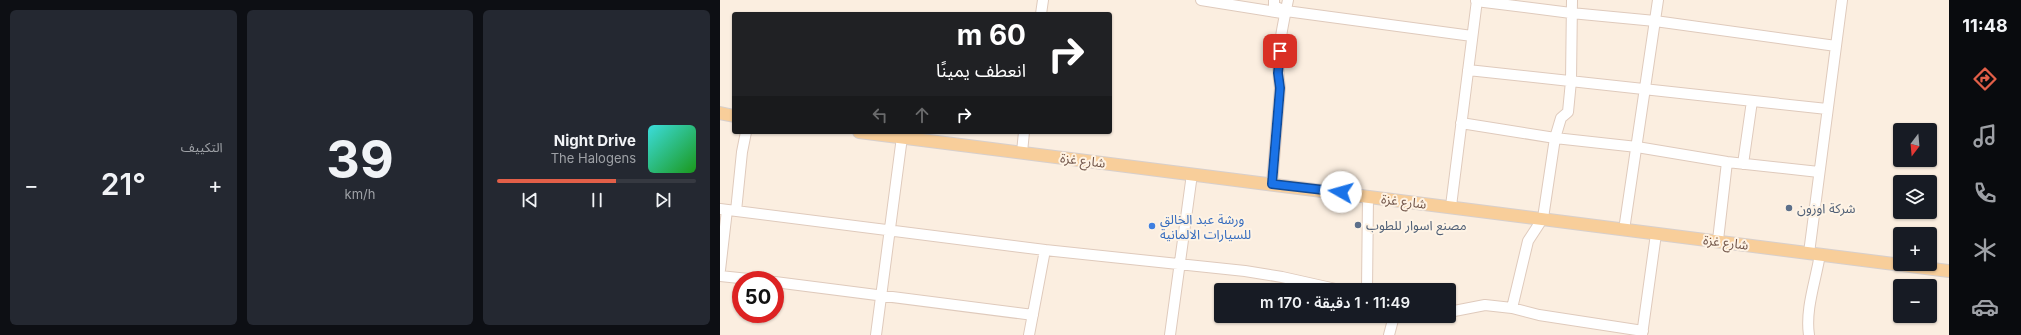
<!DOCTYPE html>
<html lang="ar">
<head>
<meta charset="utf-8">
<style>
  body { margin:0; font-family:Inter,"Noto Sans Arabic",sans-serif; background:#242831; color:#f1f3f6; direction:rtl; height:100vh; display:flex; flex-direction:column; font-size:15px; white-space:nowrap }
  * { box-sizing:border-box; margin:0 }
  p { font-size:13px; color:#9ea1a6 }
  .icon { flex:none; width:22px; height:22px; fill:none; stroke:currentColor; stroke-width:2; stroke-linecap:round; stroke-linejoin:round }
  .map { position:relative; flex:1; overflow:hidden; direction:ltr }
  .side { display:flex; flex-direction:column; gap:10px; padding:10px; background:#0d0f14; width:720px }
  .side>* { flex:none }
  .guide { position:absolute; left:12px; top:12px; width:380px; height:122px; border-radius:4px; box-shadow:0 1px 3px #0004; direction:rtl; background:#202124; color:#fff; overflow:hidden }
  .needle { width:26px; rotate:196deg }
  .buttons { position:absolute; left:1173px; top:123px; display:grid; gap:8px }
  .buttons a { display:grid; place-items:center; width:44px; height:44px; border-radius:4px; background:#171b24; box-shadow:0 1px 3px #0004; font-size:20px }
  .speed { position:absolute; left:12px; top:271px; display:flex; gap:8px; font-size:20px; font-weight:700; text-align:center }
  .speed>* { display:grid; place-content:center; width:52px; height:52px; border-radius:50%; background:#171b24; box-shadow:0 1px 3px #0004; line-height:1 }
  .speed .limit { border:6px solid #d22; background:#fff; color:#111 }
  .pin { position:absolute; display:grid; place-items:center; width:34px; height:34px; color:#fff; margin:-17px; border-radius:8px; box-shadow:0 2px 6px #0006 }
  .me { position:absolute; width:44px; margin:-22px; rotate:277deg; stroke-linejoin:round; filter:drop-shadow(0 0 3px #0008) }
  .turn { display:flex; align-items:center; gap:14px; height:84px; padding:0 20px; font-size:18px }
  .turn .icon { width:52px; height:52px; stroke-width:2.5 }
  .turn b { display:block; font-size:28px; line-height:34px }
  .lanes { display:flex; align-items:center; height:38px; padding:0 20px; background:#0003; justify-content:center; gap:20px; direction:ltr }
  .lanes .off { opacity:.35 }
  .big { font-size:30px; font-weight:600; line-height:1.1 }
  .side .widget { flex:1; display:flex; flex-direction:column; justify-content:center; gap:6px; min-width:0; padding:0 14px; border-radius:6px; background:#242831 }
  .side .dial { align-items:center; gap:0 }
  .dial b { font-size:52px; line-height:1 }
  .song { display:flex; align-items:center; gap:12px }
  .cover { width:48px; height:48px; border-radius:6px; background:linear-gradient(135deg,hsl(180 70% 55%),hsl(120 70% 35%)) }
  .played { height:4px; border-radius:2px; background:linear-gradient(90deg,#e25f48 60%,#363941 60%) }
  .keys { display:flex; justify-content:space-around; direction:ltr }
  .heat { display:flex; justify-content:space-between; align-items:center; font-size:22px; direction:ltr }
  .side .tiles { flex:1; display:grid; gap:10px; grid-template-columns:repeat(3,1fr) }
  .trip { position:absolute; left:494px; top:283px; width:242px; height:40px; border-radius:4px; background:#171b24; box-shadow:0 1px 3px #0004; font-weight:600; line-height:40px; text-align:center; direction:rtl }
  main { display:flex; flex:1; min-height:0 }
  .tab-bar { display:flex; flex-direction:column; width:72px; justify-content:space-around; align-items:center; background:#090b0e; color:#9ea1a6 }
  .tab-bar .icon { width:28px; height:28px }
  .tab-bar .on { color:#e25f48 }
  .tab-bar b { font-size:18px; color:#f1f3f6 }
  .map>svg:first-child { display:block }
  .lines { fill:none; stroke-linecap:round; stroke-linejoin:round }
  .minor-casing { stroke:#dfcabc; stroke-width:12 }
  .major-casing { stroke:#d7cfcc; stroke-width:14 }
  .minor { stroke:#fff; stroke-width:10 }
  .major { stroke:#f8ce9a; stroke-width:12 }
  .route-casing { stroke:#114b97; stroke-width:10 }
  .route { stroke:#1a73e8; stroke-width:7 }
  .service-dot { fill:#5c6f8a; stroke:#fef3e5; stroke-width:1.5 }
  .shop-dot { fill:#3f7fe0; stroke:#fef3e5; stroke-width:1.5 }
  .labels { text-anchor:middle; stroke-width:4; stroke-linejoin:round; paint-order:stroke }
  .street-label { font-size:13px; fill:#705448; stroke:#fef3e5 }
  .service-label { font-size:13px; fill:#4e5e75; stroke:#fef3e5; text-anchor:start }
  .shop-label { font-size:13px; fill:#366cbe; stroke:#fef3e5; text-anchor:start }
</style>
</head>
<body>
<main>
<nav class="tab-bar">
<b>11:48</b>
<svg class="icon on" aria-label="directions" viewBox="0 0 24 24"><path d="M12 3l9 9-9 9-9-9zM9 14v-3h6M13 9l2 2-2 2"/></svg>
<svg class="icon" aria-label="music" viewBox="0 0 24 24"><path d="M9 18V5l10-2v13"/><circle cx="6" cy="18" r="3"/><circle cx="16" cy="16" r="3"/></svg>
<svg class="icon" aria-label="phone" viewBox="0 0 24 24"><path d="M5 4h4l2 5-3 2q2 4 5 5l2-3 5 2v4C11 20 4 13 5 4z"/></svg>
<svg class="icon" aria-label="climate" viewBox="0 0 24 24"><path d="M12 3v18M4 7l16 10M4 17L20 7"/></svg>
<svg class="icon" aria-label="car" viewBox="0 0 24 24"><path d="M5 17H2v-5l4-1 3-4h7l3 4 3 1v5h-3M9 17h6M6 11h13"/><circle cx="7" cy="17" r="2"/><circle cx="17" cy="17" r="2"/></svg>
</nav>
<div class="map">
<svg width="1229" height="335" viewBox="0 0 1229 335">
  <rect width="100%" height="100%" fill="#fbeee0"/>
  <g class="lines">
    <defs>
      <path id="minor" d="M481,0L562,13
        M554,0V6L566,11L752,36
        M756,1L851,13L935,21L1116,46
        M321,14L323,0
        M748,70L1107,109
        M741,123L835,138L917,147L1007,162L1099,172
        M302,152L304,132
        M1023,164L1032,101
        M552,184L560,88C555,59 562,29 568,0
        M731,206L757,0
        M0,209L325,250L525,271L562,277L620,290
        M16,211L22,152L26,132
        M904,230L938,0
        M998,240L1007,162
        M1089,253L1122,0
        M0,270L7,210
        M0,276L38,280
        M55,282L313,315
        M647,290L648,196
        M792,308L808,241L823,218L835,138L841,118L848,112L851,81L852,0
        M729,312L765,305L792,308L819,315L923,331
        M156,335L182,137
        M309,335L325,250
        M450,335L472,174
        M669,335L674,316
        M922,335L936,234
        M1089,335C1085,309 1096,280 1100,254"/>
      <path id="major" d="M0,113L14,116
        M139,132L1229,271"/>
    </defs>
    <use href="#minor" class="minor-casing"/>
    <use href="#major" class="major-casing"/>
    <use href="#minor" class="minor"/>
    <use href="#major" class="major"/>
  </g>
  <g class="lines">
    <defs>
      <path id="route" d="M560,51L558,73L560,88L552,184L621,192"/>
    </defs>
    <use href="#route" class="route-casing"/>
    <use href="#route" class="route"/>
  </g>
  <g class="service-dot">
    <circle cx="1069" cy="208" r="4"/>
    <circle cx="638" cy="225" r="4"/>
  </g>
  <circle class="shop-dot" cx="432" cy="226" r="4"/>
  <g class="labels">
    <g class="street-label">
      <text transform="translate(363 160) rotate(7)" y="5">شارع غزة</text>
      <text transform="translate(684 201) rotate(7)" y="5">شارع غزة</text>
      <text transform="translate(1006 242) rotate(7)" y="5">شارع غزة</text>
    </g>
    <g class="service-label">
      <text x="1077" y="213">شركة اوزون</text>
      <text x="646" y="230">مصنع اسوار للطوب</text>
    </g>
    <g class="shop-label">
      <text x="440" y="224">ورشة عبد الخالق<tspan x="440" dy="15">للسيارات الالمانية</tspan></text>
    </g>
  </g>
</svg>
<div class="buttons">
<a><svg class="needle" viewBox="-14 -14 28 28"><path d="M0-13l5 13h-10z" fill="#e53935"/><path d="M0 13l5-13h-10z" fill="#9ea1a6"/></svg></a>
<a><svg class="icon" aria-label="layers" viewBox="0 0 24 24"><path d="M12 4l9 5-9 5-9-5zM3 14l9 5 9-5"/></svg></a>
<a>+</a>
<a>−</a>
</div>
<div class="speed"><div class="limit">50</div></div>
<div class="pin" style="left:560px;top:51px;background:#d93025"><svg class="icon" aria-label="arrive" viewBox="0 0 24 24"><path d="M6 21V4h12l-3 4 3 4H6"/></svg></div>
<svg class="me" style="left:621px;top:192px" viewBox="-20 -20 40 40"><circle r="19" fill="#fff"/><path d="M0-13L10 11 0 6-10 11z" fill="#1a73e8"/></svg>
<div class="trip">11:49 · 1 دقيقة · 170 m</div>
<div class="guide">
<div class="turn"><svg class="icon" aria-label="right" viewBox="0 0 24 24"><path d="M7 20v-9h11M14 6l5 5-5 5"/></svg><div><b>60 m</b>انعطف يمينًا</div></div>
<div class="lanes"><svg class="icon off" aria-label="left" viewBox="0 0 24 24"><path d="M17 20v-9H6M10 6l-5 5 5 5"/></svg><svg class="icon off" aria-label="ahead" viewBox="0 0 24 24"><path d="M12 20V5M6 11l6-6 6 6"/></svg><svg class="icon" aria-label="right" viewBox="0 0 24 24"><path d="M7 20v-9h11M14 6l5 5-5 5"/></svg></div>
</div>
</div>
<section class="side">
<div class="tiles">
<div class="widget">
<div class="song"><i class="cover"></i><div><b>Night Drive</b><p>The Halogens</p></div></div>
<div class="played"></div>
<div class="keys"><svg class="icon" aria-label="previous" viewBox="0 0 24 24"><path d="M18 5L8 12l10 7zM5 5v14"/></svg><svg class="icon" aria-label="pause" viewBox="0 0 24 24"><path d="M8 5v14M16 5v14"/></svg><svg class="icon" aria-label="next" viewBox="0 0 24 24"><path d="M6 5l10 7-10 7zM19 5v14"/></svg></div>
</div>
<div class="widget dial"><b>39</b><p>km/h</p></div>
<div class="widget"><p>التكييف</p>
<div class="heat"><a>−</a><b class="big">21°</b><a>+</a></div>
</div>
</div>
</section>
</main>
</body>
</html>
